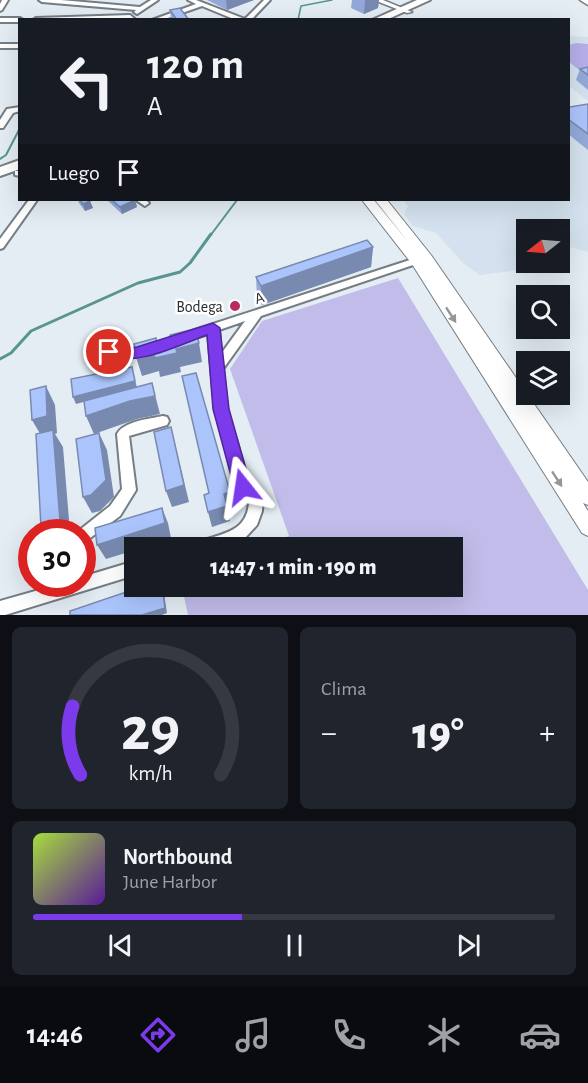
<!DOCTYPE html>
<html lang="es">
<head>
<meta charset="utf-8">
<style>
  body { margin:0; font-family:"Alegreya Sans",sans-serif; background:#20242c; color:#f1f3f6; height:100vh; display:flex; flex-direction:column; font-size:22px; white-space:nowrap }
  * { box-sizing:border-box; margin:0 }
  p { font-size:20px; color:#9ea1a6 }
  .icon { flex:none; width:33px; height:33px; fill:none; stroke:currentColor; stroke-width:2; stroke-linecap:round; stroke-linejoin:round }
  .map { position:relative; height:615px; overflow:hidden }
  .drawer { display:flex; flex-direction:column; gap:12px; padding:12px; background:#0d0f14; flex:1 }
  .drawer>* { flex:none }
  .top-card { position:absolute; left:18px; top:18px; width:552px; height:183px; border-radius:0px; box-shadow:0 6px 24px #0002; background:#171b24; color:#f1f3f6; overflow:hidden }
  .needle { width:39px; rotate:253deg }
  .buttons { position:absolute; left:516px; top:219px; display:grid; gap:12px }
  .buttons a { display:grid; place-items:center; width:54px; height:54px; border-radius:0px; background:#171b24; box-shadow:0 6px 24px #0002; font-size:30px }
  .speed { position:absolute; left:18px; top:519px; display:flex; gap:12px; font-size:30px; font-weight:700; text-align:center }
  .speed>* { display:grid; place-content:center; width:78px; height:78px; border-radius:50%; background:#171b24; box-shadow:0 6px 24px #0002; line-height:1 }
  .speed .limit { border:9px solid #d22; background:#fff; color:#111 }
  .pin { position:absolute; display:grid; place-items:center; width:51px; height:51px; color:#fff; margin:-26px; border:3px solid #fff; border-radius:50%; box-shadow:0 2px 6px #0007 }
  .me { position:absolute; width:66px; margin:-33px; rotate:345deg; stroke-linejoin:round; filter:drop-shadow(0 0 4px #0008) }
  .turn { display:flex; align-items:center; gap:21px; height:126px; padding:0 30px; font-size:27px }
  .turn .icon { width:78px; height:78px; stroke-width:2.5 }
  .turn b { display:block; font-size:42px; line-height:51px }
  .then { display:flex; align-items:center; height:57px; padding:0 30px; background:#0003; gap:12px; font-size:22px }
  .big { font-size:45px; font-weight:800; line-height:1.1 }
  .drawer .card { flex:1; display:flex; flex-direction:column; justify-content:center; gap:9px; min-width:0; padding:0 21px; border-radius:9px; background:#20242c }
  .drawer .dial { align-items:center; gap:0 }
  .dial svg { height:156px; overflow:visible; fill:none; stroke:#363941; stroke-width:7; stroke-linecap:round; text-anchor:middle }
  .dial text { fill:#f1f3f6; stroke:none }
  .song { display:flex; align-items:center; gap:18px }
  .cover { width:72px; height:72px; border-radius:9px; background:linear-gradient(135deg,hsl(80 70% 55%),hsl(270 70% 35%)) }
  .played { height:6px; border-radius:3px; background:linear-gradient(90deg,#7c3aed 40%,#363941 40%) }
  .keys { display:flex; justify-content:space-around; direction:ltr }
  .heat { display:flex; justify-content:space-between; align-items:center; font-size:33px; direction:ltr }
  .drawer .tiles { flex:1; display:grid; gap:12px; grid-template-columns:1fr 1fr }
  .card:last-child { grid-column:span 2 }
  .trip { position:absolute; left:124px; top:537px; width:339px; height:60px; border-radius:0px; background:#171b24; box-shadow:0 6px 24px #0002; font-weight:800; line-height:60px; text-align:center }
  .menu { display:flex; height:96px; justify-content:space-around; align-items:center; background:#090b0e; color:#9ea1a6 }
  .menu .icon { width:42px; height:42px }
  .menu .on { color:#7c3aed }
  .menu b { font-size:27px; color:#f1f3f6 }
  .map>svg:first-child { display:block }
  .built { fill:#d3e2ee }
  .green { fill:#c1bce9 }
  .forest { fill:#b6afe9 }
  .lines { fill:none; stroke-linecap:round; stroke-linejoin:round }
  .stream-far2 { stroke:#599491; stroke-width:1.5 }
  .stream-far1 { stroke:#599491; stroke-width:2 }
  .stream { stroke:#599491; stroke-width:3 }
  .minor-casing { stroke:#767e84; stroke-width:4 }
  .tertiary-casing { stroke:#767e84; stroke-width:3 }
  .secondary-casing { stroke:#767e84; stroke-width:2 }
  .trunk-casing { stroke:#767e84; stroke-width:4 }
  .minor { fill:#fff; fill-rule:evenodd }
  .tertiary { fill:#fff; fill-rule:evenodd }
  .secondary { fill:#fff; fill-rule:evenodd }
  .trunk { fill:#fff; fill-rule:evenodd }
  .wall { fill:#93a9d9 }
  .shaded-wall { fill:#788ab0 }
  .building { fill:#abc5fc; stroke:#788ab0; stroke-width:1.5 }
  .oneway { fill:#949698 }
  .route { fill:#7c3aed; stroke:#51269a; stroke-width:1.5 }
  .poi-dot { fill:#b92b5d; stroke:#fff; stroke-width:2 }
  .labels { text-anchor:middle; stroke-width:5; stroke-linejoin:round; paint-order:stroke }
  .street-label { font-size:16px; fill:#2a2e30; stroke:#fff }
  .poi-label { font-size:16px; fill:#2a2e30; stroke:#fff; text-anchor:end }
</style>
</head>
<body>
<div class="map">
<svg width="588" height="615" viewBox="0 0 588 615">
  <rect width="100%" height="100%" fill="#e4edf4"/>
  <path class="built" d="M568,36L588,37V101L569,86Z
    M588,108V252L560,244V230H526V243L516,245L520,270L480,275L464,264L436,233L413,226L404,214L408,206L403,200H568L569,112Z"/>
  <path class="green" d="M398,278L588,590V615H188L182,587L453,586V548L257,547L289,536L230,369L262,321Z"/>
  <path class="forest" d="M576,43L588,44V72L583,73L569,62V45Z"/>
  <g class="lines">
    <path class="stream-far2" d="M298,20L301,6L332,0"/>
    <path class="stream-far1" d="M0,159L6,155L20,128
      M210,236L237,200"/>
    <path class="stream" d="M0,359L11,353L31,331L138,283L180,272L190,263L211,234"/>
    <defs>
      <path id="minor" d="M2,0H8L2,10L0,11V4Z
        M39,0H61L140,7L151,0H158L137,14L134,12L136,10L42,2Z
        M188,0H196L245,19L264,0H270L251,20H236L202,6L162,20H152L196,4Z
        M130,15L136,20H33L36,18Z
        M0,18H20L23,20H20V22H0Z
        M0,44H20V48H0Z
        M20,107V111L13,113L3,128H0V120L7,109Z
        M15,171H20V176L15,175Z
        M29,200H37L3,248L0,249V239Z
        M136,200H146L149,203L145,206Z
        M416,258L421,261L419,263L261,316L223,369L227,409L249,483L261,494L263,499L262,511L257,525L245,538L224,548H194L196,543C220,533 247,534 249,502L238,491L236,487L215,409L208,334L183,342L179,341L178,338L179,335ZM245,321L221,354L219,330Z
        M148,345L152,346L154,349L152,352L137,357L109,356L105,355L103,352L105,349L109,348L137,349Z
        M163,416L167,417L169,421L167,425L129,436L136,490L120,516L82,544V532H77L110,506L122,489L117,434C124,421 149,419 163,416Z
        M135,561V575L5,615H0V601L60,584H82V577Z"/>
      <path id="tertiary" d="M374,0H383L412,12L407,13Z
        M580,0H588V5Z"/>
      <path id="secondary" d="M362,200H374L409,243L375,200H387L431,255L588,482V505L583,503L588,511V536L582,533L412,264Z"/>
      <path id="trunk" d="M417,0H430L386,20H372Z
        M20,160V169L0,176V167Z"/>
    </defs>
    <use href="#minor" class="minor-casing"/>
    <use href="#tertiary" class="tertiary-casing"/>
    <use href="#secondary" class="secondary-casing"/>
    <use href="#trunk" class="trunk-casing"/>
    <use href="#minor" class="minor"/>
    <use href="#tertiary" class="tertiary"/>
    <use href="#secondary" class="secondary"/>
    <use href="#trunk" class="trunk"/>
  </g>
  <path class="wall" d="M207,0H254L227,10Z
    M352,0H379L378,8L364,14L351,8Z
    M170,10L189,20H171Z
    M588,67V90L576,80L580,69Z
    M588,104V150L568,134V106L570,107Z
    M78,200H89L93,208L85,211L79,203Z
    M107,200H135L137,207L122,214Z
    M373,247L371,267L262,305L257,297L256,277Z"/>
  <path class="shaded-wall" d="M226,0H254L227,10Z
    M365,0H379L378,8L364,14Z
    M135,200L137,207L122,214L120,207Z
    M90,201L93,208L85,211L83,204Z
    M373,247L371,267L262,305L261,286Z
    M199,343L202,362L180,367L181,372L160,377L159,371L142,376L136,357L154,353L160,357L176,349Z
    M132,367L137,388L76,404L73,397Z
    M152,383L160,414L137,419L94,434L86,416L130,401Z
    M46,386L55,405L57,433L55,434L63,447L70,532H45L41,527L42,437L32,420Z
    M171,427L189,502L172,507L166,491Z
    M99,433L107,450L114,497L100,511L92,513L83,497Z
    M230,492L233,508L228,510L230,521L212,527L208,512L224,494Z
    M162,508L168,523L171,538L142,548H135V550L106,559L97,545Z
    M162,586L163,587L167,613L162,615H142Z"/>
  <path class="building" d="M180,8L189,20H177L170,10Z
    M588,67V75L580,69Z
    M588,104V134L568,119V106L570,107Z
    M80,200H89L90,201L83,204Z
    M112,200H135L120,207Z
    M367,240L373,247L261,286L256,277Z
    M195,329L199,343L176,349L177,353L155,358L154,353L136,357L134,344L156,338L157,344L171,340L170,335Z
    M132,367L135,381L73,397L71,379Z
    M196,373L230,492L224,494L227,506L208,512L204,495L209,493L182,376Z
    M152,383L155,396L130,401L86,416L84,401Z
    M46,386L47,416L32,420L30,390Z
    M171,427L184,485L166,491L154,432Z
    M53,430L60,521L41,527L36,434Z
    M99,433L106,480L91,495L83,497L76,439Z
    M162,508L165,523L97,545L95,528Z
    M144,586H162L165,608L142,615H70V611Z"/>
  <defs><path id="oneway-solid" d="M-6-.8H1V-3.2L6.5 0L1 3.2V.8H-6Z" transform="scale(1.5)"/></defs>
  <g class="oneway">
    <use href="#oneway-solid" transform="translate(451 315) rotate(57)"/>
    <use href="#oneway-solid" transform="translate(557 479) rotate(57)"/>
  </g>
  <path class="route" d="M213,323L220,328L229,409L251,487L249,492L243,495L237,492L234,487L213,409L207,335C176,346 137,367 104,356L102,352L104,348L137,347Z"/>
  <circle class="poi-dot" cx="235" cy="306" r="6"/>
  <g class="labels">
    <g class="street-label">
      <text transform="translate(259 297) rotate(-18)" y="6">A</text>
    </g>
    <g class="poi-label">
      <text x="223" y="312">Bodega</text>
    </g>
  </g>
</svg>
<div class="buttons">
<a><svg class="needle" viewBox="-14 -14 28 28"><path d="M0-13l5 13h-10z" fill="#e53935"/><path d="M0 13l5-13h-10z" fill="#9ea1a6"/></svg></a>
<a><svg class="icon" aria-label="search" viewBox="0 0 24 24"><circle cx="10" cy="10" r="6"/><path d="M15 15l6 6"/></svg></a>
<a><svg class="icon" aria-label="layers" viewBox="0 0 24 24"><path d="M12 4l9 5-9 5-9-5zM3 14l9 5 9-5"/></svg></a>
</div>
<div class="speed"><div class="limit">30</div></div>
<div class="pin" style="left:109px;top:352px;background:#d93025"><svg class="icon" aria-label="arrive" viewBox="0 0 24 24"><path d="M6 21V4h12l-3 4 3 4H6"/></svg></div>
<svg class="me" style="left:243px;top:487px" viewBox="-20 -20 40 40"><path d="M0-17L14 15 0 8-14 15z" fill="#7c3aed" stroke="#fff" stroke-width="4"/></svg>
<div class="trip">14:47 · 1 min · 190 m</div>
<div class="top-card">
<div class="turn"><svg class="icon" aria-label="left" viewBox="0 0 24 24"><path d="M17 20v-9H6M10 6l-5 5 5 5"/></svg><div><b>120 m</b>A</div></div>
<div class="then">Luego<svg class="icon" aria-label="arrive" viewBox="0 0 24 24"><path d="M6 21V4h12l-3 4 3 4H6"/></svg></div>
</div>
</div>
<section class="drawer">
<div class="tiles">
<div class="card dial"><svg viewBox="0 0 100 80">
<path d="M14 69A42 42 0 1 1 86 69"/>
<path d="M14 69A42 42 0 0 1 10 34" stroke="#7c3aed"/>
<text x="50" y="56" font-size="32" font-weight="700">29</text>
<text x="50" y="72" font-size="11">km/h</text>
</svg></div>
<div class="card"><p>Clima</p>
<div class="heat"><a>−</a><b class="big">19°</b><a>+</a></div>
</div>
<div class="card">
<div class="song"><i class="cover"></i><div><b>Northbound</b><p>June Harbor</p></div></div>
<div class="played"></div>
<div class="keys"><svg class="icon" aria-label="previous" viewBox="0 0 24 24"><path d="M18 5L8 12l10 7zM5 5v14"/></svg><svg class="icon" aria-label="pause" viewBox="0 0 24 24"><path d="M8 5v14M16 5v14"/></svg><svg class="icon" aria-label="next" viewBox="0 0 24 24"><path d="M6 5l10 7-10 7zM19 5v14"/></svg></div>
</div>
</div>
</section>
<nav class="menu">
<b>14:46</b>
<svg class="icon on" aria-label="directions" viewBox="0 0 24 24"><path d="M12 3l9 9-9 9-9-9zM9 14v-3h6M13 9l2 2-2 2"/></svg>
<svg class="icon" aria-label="music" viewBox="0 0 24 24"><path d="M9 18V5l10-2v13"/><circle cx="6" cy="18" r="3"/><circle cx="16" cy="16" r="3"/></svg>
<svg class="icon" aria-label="phone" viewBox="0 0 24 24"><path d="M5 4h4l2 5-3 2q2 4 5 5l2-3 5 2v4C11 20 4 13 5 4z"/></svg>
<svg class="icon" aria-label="climate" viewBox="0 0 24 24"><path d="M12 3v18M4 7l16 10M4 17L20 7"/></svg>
<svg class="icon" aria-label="car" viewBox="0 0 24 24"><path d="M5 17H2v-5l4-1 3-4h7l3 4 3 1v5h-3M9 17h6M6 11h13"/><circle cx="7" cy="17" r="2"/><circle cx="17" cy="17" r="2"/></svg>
</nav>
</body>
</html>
